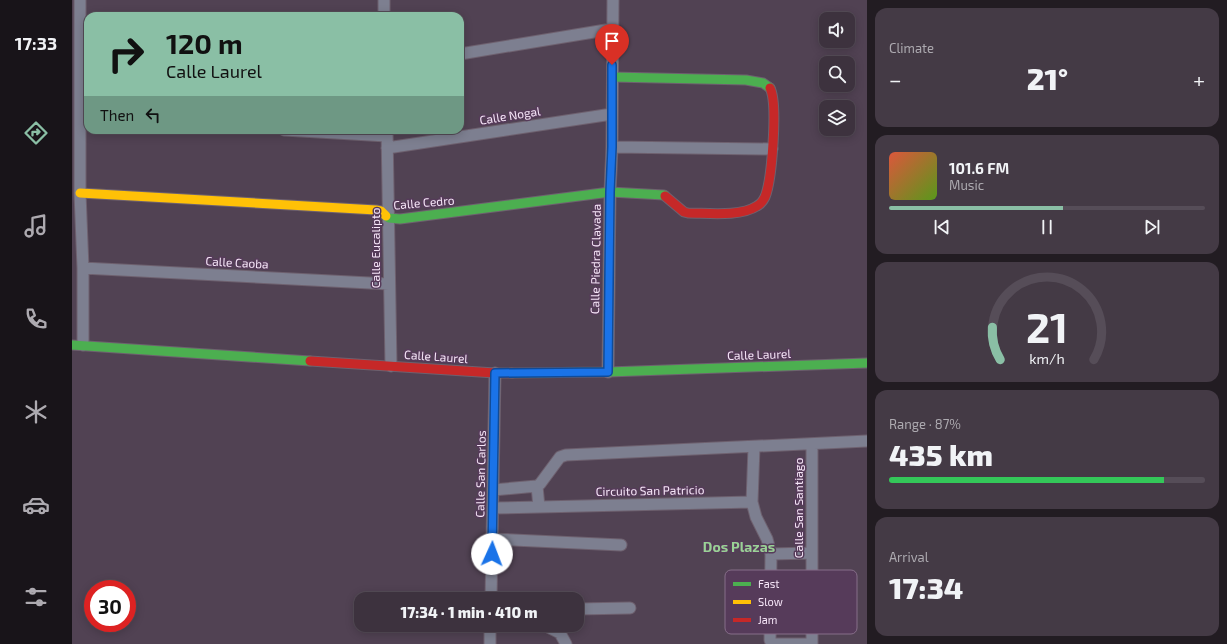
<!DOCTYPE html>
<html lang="en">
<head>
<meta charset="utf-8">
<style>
  body { margin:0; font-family:"Exo 2",sans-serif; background:#443a45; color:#f1f3f6; height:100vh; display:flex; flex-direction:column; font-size:15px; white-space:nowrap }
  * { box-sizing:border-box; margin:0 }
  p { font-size:13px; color:#adaab0 }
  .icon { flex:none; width:22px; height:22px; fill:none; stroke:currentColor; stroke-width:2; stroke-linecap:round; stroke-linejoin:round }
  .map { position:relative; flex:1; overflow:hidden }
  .sheet { display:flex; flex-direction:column; gap:8px; padding:8px; background:#221c22; width:360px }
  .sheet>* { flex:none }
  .hud { position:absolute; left:12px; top:12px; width:380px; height:122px; border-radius:12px; box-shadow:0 2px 10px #0003,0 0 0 1px #564d58; background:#8abfa5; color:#111; overflow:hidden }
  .controls { position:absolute; left:747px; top:12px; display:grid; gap:8px }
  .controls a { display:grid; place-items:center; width:36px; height:36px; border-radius:8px; background:#3d323e; box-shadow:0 2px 10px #0003,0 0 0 1px #564d58; font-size:20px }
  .speed { position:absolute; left:12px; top:580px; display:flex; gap:8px; font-size:20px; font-weight:700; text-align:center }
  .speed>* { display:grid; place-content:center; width:52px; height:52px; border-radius:50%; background:#3d323e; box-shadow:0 2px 10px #0003,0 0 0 1px #564d58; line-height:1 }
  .speed .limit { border:6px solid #d22; background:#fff; color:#111 }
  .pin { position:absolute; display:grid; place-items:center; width:34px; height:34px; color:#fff; margin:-41px -17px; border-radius:50% 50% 50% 0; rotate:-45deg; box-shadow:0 0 4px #0007 }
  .pin .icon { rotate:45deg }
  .me { position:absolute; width:44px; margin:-22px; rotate:2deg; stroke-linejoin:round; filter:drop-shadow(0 0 3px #0008) }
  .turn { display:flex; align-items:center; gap:14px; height:84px; padding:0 16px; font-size:18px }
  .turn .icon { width:52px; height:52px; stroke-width:2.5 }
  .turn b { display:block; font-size:28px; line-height:34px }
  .then { display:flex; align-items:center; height:38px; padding:0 16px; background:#0003; gap:8px; font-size:15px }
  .big { font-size:30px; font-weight:800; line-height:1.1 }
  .sheet .tile { flex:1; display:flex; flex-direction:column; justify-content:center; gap:6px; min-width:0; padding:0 14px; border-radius:12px; background:#443a45 }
  .sheet .dial { align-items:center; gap:0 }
  .dial svg { height:104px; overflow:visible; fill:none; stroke:#564d58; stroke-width:7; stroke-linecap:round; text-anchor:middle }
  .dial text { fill:#f1f3f6; stroke:none }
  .song { display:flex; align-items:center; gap:12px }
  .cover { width:48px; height:48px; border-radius:6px; background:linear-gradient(135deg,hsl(10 70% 55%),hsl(90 70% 35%)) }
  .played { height:4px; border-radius:2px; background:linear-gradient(90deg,#8abfa5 55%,#564d58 55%) }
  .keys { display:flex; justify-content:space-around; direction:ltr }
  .heat { display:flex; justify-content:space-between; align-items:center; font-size:22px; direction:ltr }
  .charge { height:6px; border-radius:3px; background:linear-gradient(90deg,#34c759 87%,#564d58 0) }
  .trip { position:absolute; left:282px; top:592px; width:230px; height:40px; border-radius:12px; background:#3d323e; box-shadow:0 2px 10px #0003,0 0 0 1px #564d58; font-weight:800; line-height:40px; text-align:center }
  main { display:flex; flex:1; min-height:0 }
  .dock { display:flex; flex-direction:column; width:72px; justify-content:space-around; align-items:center; background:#181419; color:#adaab0 }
  .dock .icon { width:28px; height:28px }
  .dock .current { color:#8abfa5 }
  .dock b { font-size:18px; color:#f1f3f6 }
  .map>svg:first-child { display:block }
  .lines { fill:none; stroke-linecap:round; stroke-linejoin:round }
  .street-casing { stroke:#6e616f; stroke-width:13 }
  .fast-casing { stroke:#6e616f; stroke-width:11 }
  .slow-casing { stroke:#6e616f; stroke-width:11 }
  .jam-casing { stroke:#6e616f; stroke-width:11 }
  .street { stroke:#7d7f90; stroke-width:11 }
  .fast { stroke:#4caf50; stroke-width:9 }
  .slow { stroke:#ffc107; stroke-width:9 }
  .jam { stroke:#c62828; stroke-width:9 }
  .route-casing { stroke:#114b97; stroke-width:10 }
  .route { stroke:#1a73e8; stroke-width:7 }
  .labels { text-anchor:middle; stroke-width:3; stroke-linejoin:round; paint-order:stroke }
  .street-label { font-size:12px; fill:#f6e6f8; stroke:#563b5a }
  .quarter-label { font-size:14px; font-weight:bold; fill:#9ad196; stroke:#563b5a }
  .key { fill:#563b5a; stroke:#866e89; stroke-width:1 }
  .key-label { font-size:11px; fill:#f6e6f8 }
</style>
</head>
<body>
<main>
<nav class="dock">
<b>17:33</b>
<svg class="icon current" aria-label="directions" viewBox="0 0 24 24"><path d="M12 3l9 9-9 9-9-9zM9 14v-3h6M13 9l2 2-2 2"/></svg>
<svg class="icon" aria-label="music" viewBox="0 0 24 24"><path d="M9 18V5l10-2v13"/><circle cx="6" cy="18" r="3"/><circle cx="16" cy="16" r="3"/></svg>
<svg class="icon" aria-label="phone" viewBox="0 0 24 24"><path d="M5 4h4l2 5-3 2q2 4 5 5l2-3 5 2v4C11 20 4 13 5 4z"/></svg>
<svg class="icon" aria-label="climate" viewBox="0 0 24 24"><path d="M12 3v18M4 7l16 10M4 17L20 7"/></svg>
<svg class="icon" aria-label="car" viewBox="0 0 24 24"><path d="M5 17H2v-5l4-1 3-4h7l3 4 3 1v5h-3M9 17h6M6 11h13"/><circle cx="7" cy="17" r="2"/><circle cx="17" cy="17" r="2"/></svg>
<svg class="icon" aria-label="filters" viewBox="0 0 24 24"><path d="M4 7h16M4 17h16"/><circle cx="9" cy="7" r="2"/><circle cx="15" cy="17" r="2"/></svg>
</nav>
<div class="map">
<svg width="795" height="644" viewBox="0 0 795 644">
  <rect width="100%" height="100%" fill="#514253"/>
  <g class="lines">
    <defs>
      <path id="street" d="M8,0V193L11,268V345
        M312,0V16
        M388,54L540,29
        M212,130L315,136
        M315,130L319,366
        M540,147L700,149
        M315,148L540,114
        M11,268L317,284
        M536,372L538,192L540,147L541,0
        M682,447L680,502L684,517L695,539L699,554L698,640L699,642L703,644H740
        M465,486L467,507
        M421,490L465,486L468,484L488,457L494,455L795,441
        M422,508L680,502
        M421,539L549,545
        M699,554L740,553
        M419,599L423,373
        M505,609L558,608
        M472,625L488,633L494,644
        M418,626L431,625
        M418,644V625
        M740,644V444"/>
      <path id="fast" d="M540,77L674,80L691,83L698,88
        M314,216L317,218L328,219L538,192L592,195L593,196
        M0,345L238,361
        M440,373L536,372L795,363"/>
      <path id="slow" d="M8,193L304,210L309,211L314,216"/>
      <path id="jam" d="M593,196L612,212L616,213C636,213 668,217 685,206C689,204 691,201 693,197C700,180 706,103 698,88
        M238,361L423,373H440"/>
    </defs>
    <use href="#street" class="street-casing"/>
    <use href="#fast" class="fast-casing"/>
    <use href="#slow" class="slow-casing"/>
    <use href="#jam" class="jam-casing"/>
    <use href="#street" class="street"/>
    <use href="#fast" class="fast"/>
    <use href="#slow" class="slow"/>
    <use href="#jam" class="jam"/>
  </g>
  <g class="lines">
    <defs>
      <path id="route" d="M420,554L423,373L536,372L538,192L540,147V65"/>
    </defs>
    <use href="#route" class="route-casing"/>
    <use href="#route" class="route"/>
  </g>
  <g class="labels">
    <g class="street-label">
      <text transform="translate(438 116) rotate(-9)" y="4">Calle Nogal</text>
      <text transform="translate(352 203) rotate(-5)" y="4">Calle Cedro</text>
      <text transform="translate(304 248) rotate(-90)" y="4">Calle Eucalipto</text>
      <text transform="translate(524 259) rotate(-89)" y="4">Calle Piedra Clavada</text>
      <text transform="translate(165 263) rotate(3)" y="4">Calle Caoba</text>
      <text transform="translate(687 355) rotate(-2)" y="4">Calle Laurel</text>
      <text transform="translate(364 357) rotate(4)" y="4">Calle Laurel</text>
      <text transform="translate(409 474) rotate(-89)" y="4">Calle San Carlos</text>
      <text transform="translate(578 491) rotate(-1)" y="4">Circuito San Patricio</text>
      <text transform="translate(727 508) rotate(-90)" y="4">Calle San Santiago</text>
    </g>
    <g class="quarter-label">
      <text x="667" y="552">Dos Plazas</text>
    </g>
  </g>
  <rect x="653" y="570" width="132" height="64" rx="6" class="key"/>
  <rect x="661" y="582" width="18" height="4" fill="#4caf50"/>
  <rect x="661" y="600" width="18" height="4" fill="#ffc107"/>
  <rect x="661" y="618" width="18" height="4" fill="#c62828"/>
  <g class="key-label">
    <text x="686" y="588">Fast</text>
    <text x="686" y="606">Slow</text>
    <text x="686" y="624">Jam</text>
  </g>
</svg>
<div class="controls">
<a><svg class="icon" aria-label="sound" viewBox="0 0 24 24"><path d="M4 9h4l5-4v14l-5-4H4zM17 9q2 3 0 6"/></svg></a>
<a><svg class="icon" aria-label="search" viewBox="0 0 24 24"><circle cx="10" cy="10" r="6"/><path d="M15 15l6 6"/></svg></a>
<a><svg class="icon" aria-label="layers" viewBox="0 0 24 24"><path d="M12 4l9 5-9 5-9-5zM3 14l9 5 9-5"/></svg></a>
</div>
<div class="speed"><div class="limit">30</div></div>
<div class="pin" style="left:540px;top:65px;background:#d93025"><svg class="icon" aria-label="arrive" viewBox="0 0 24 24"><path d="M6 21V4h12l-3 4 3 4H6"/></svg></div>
<svg class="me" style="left:420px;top:554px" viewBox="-20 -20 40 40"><circle r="19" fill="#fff"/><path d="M0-13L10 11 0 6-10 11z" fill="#1a73e8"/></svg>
<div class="trip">17:34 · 1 min · 410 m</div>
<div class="hud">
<div class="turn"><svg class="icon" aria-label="right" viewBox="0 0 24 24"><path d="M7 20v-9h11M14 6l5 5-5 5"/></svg><div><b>120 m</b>Calle Laurel</div></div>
<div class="then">Then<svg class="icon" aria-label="left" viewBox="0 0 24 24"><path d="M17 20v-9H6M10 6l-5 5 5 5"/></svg></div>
</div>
</div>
<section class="sheet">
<div class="tile"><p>Climate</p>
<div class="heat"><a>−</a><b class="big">21°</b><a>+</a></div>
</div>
<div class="tile">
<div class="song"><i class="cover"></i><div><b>101.6 FM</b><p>Music</p></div></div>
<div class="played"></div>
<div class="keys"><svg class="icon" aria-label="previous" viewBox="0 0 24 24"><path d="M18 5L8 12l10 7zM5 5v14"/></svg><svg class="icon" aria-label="pause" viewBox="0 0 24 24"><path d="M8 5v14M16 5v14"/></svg><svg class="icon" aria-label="next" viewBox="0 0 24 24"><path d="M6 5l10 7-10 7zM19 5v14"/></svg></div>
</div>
<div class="tile dial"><svg viewBox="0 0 100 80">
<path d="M14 69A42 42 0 1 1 86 69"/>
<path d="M14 69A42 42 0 0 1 8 44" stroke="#8abfa5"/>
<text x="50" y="56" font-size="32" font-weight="700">21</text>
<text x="50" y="72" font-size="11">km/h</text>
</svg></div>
<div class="tile"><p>Range · 87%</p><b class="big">435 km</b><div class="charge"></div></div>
<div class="tile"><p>Arrival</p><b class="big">17:34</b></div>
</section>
</main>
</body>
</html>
